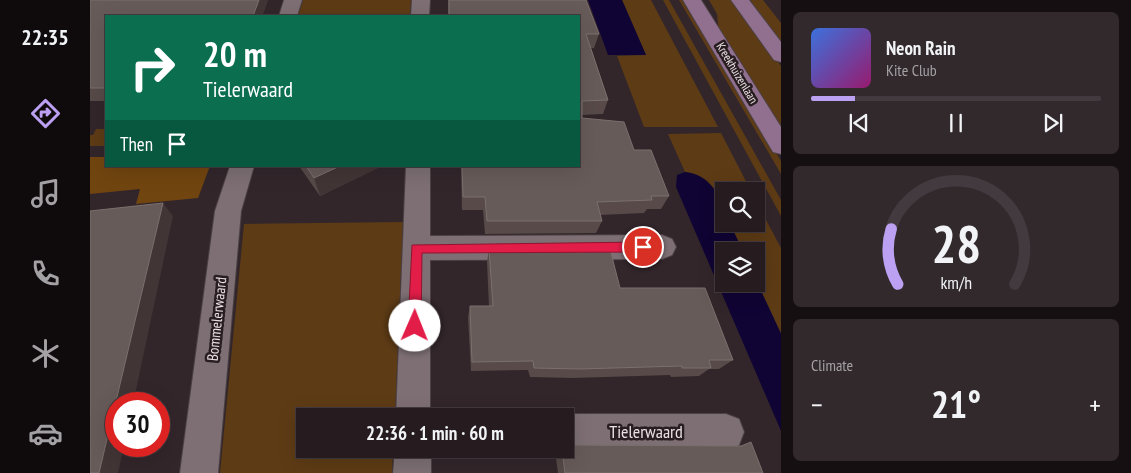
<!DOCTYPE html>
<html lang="en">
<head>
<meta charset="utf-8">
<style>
  body { margin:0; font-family:"PT Sans Narrow",sans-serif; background:#32292d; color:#f1f3f6; height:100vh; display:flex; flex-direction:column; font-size:19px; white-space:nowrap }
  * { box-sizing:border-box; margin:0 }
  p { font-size:16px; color:#a4a1a5 }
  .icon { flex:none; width:28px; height:28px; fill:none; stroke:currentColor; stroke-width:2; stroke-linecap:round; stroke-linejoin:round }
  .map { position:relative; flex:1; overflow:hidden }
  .drawer { display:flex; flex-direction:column; gap:12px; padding:12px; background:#150f12; width:350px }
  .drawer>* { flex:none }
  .hud { position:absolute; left:15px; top:15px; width:475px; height:152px; border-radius:0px; box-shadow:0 5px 20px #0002,0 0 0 1px #423a3e; background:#0b6e4f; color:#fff; overflow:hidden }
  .fabs { position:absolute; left:625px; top:182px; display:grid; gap:10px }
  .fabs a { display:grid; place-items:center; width:50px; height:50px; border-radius:0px; background:#261c20; box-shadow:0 5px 20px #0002,0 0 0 1px #423a3e; font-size:25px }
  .speed { position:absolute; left:15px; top:392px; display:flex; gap:10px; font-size:25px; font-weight:700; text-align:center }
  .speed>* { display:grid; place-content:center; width:65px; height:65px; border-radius:50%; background:#261c20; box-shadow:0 5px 20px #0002,0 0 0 1px #423a3e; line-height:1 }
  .speed .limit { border:8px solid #d22; background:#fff; color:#111 }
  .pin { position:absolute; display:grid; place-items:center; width:42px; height:42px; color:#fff; margin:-21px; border:2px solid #fff; border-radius:50%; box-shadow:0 1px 5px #0007 }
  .me { position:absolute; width:55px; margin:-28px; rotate:1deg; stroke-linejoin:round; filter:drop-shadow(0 0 4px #0008) }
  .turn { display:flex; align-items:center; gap:18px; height:105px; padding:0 15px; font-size:22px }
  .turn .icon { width:65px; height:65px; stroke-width:2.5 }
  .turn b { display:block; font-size:35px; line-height:42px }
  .then { display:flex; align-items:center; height:48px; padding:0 15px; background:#0003; gap:10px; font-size:19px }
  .big { font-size:38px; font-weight:600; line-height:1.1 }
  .drawer .tile { flex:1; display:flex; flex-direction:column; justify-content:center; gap:8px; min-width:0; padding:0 18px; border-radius:8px; background:#32292d }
  .drawer .dial { align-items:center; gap:0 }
  .dial svg { height:130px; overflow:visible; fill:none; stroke:#423a3e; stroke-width:7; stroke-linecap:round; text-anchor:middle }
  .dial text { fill:#f1f3f6; stroke:none }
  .song { display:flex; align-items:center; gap:15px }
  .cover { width:60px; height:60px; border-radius:8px; background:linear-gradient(135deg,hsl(220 70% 55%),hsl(320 70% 35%)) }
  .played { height:5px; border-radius:2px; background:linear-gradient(90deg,#bca0f2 15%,#423a3e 15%) }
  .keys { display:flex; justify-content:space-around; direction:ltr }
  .heat { display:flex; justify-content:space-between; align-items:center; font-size:28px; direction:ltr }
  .trip { position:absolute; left:206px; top:408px; width:278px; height:50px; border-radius:0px; background:#261c20; box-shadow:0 5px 20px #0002,0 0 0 1px #423a3e; font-weight:600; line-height:50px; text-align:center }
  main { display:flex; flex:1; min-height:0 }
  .dock { display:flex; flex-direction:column; width:90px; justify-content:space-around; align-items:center; background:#0f0b0d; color:#a4a1a5 }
  .dock .icon { width:35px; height:35px }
  .dock .active { color:#bca0f2 }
  .dock b { font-size:22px; color:#f1f3f6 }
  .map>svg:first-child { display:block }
  .green { fill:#5d3b15 }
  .forest { fill:#71450f }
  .water { fill:#100434 }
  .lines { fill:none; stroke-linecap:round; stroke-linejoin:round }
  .minor-casing { stroke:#4c4145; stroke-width:2 }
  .secondary-casing { stroke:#4c4145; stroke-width:2 }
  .minor { fill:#7d6f74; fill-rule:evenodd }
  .secondary { fill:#90708e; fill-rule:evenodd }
  .wall { fill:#574a48 }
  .shaded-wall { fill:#423535 }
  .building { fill:#675b59; stroke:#7b706e }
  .route { fill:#e11d48; stroke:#92132f }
  .labels { text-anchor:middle; stroke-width:5; stroke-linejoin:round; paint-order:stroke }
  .far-street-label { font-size:12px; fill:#eae1e4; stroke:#281d21 }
  .street-label { font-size:15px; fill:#eae1e4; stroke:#281d21 }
  .near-street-label { font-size:18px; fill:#eae1e4; stroke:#281d21 }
</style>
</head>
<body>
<main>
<nav class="dock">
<b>22:35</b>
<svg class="icon active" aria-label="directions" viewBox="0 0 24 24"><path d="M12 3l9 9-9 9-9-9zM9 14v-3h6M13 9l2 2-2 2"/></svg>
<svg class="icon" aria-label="music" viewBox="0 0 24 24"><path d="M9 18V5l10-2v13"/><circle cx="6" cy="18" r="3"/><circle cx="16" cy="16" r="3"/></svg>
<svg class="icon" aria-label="phone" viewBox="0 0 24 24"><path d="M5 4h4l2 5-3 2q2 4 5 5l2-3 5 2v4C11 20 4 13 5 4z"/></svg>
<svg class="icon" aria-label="climate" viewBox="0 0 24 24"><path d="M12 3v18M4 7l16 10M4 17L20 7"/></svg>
<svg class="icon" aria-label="car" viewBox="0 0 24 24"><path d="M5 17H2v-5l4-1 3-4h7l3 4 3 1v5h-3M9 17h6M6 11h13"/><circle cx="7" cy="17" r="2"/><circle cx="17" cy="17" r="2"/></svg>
</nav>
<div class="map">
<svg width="691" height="473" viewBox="0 0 691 473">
  <rect width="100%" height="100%" fill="#32262b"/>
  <path class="green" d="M213,0H321L320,16H208Z
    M532,0H561L628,127H554L527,56L556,55Z
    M573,0H579L691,200V216Z
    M589,0H595L691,161V174Z
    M619,0H644L691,66V133L629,32L627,14Z
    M660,0H673L691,23V46Z
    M6,129H16V146H0V135H3Z
    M631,133L661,191H634V210C624,190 620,175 595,172L578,134Z
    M666,201L691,248V333L666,280V251H653L640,224H666Z
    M313,222L305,416H215V449H303L302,473H130L154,224Z"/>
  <path class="forest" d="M0,157H16V166H120L108,198L46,204L50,189L0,194Z"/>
  <path class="water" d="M498,0H532L556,55H518Z
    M595,172C622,175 634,199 634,224H640L653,251H634V284H666V280L691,334V431L586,187L587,175Z"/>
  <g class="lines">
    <defs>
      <path id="minor" d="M194,0H212L207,16H189Z
        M322,0H340L339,16H321Z
        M140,166H164L151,211L128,473H90L125,211Z
        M316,166H340V236L572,235L582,239L586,247L582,255L572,259L340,260V416H306Z
        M475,414H636L649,419L654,432L649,445L636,450H475L472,449H475V416H470Z
        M305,449H341V473H303Z"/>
      <path id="secondary" d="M593,0H611L691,127V154L683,152Z
        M641,0H659L691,42V62L684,60Z"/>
    </defs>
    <use href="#minor" class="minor-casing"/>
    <use href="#secondary" class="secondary-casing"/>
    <use href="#minor" class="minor"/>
    <use href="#secondary" class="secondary"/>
  </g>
  <path class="wall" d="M0,0H178L172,16H16V101H0Z
    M358,0H496L509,34L504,48H501L518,100L513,114L492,115V118L544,150L579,196L571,209H557L554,213L510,215L512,221L506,233L395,234L393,210H372L371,166H489V16H358Z
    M209,166H292L230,196Z
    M399,249L530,288L643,360L629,369H619L609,376L581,377L580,375L483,378L440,377L438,370L381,371L378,317L380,306H399L397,262Z
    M468,449H475L673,473H468L465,451Z"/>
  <path class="shaded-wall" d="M169,0H178L172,16H163Z
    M250,166H292L230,196L224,178Z
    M73,203L83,216L43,404H26V446H34L28,473H9Z"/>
  <path class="building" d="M0,0H169L163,16H16V88H0Z
    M359,0H496L509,34H496L518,100L492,101V118L534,122L544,150H561L579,196H561L562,200L507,202L512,221H397L395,197H373L372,166H489V16H359Z
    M216,166H250L224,178Z
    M73,203L9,473H0V211Z
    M399,249H520L530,288H615L643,360H619L621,368H592V366L489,369L444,368L443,361L382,362L380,306H403Z
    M661,442L673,473H475L472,449H475V445L651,446Z"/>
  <path class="route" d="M553,242L559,247L553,252L332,253L331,326L329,330L325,332L320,330L318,326L322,245Z"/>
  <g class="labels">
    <g class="far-street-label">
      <text transform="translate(647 73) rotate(59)" y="4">Kreekhuizenlaan</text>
    </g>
    <g class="street-label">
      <text transform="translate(127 319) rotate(-84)" y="5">Bommelerwaard</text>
    </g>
    <g class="near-street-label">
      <text x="556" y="438">Tielerwaard</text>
    </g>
  </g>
</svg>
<div class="fabs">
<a><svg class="icon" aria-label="search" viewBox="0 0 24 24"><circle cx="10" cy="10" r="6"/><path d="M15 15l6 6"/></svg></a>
<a><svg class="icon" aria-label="layers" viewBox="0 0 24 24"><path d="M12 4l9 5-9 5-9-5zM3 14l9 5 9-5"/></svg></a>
</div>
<div class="speed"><div class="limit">30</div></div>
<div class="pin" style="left:553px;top:247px;background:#d93025"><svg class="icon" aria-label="arrive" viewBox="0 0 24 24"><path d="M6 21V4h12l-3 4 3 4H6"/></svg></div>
<svg class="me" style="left:325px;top:326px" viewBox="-20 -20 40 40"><circle r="19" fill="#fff"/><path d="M0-13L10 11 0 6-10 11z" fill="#e11d48"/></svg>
<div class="trip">22:36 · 1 min · 60 m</div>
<div class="hud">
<div class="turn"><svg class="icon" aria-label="right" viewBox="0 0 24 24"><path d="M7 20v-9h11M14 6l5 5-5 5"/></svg><div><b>20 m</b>Tielerwaard</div></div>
<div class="then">Then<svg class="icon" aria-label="arrive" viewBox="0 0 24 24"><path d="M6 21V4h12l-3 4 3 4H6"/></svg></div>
</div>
</div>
<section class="drawer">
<div class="tile">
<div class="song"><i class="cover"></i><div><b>Neon Rain</b><p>Kite Club</p></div></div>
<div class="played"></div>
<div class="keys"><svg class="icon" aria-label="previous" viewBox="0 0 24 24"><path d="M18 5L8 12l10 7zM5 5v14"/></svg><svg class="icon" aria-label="pause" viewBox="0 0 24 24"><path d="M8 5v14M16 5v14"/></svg><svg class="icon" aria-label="next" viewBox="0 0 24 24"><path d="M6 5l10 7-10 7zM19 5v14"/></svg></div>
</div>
<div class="tile dial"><svg viewBox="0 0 100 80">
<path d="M14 69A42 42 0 1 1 86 69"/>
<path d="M14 69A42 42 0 0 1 10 35" stroke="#bca0f2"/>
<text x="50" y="56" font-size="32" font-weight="700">28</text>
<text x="50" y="72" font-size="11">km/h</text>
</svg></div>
<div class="tile"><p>Climate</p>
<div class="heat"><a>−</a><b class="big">21°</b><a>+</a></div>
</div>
</section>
</main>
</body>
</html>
